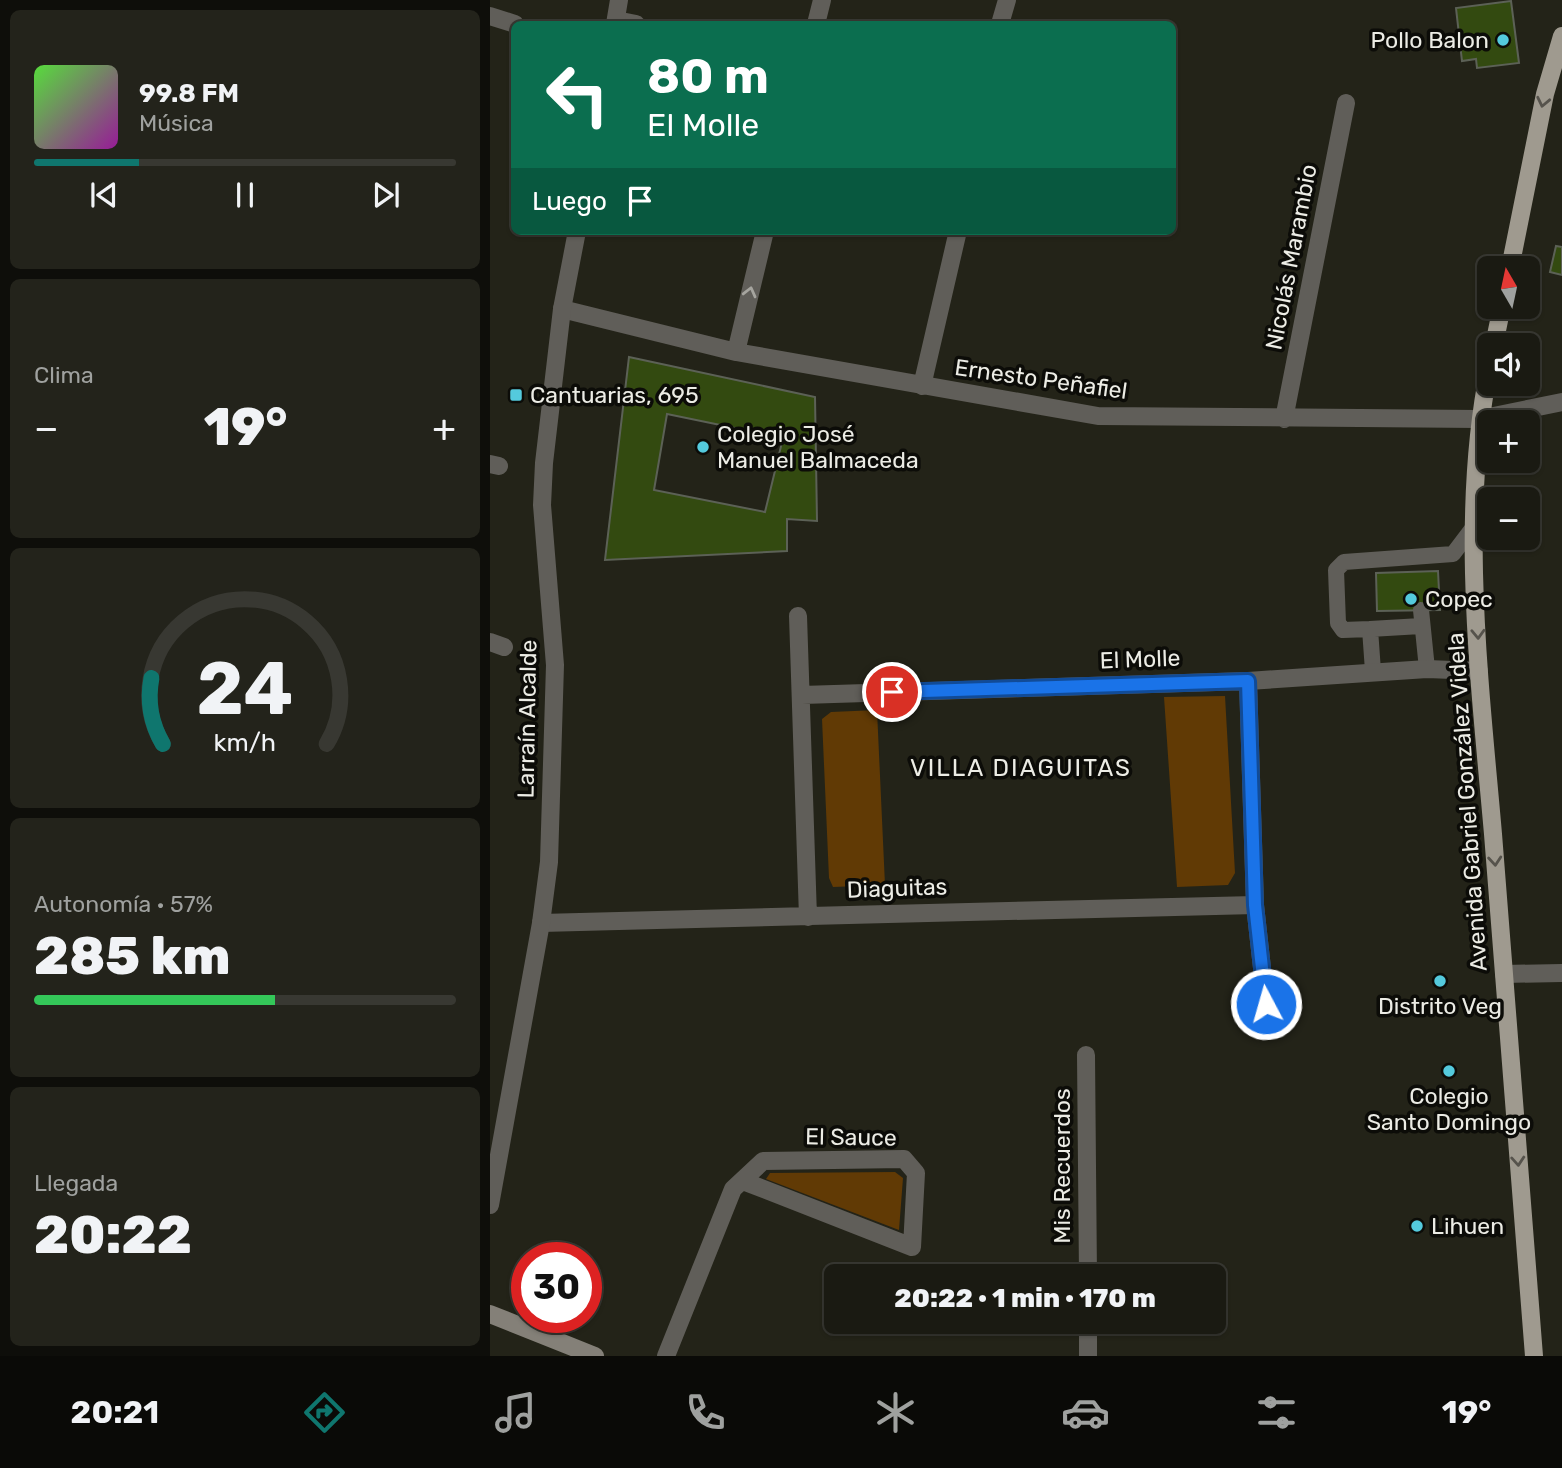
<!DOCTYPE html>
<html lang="es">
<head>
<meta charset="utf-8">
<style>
  body { margin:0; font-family:Rubik,sans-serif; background:#23231b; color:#f1f3f6; height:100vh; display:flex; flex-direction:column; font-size:26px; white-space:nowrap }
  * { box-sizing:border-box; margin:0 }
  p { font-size:23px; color:#9fa19f }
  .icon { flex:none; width:38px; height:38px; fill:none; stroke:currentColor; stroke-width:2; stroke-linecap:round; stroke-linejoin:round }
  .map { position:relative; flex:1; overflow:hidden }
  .side { display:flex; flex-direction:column; gap:10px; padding:10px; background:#0e0e0a; width:490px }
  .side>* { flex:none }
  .guide { position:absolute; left:21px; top:21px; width:665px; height:214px; border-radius:10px; box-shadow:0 2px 5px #0004,0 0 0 2px #383832; background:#0b6e4f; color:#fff; overflow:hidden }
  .needle { width:46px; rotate:351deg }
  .buttons { position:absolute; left:987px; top:256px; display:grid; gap:14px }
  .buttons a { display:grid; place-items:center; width:63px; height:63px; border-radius:10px; background:#1a1a12; box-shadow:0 2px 5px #0004,0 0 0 2px #383832; font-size:35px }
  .speed { position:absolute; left:21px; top:1242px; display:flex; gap:14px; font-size:35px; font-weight:700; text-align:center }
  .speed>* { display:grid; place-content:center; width:91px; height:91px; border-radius:50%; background:#1a1a12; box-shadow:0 2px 5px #0004,0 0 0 2px #383832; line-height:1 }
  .speed .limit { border:10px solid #d22; background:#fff; color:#111 }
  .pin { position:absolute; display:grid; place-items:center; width:60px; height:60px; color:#fff; margin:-30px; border:4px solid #fff; border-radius:50%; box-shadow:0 2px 7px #0007 }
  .me { position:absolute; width:77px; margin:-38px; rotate:354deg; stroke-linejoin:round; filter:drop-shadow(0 0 5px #0008) }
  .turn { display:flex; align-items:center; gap:24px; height:147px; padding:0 21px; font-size:32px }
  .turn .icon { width:91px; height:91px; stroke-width:2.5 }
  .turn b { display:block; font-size:49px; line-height:60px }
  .then { display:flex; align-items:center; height:66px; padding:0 21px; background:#0003; gap:14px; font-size:26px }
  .big { font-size:52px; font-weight:800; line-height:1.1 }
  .side .widget { flex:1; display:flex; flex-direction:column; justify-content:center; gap:10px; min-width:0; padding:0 24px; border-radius:10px; background:#23231b }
  .side .dial { align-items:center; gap:0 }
  .dial svg { height:182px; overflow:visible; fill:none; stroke:#383832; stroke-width:7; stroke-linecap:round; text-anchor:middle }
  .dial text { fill:#f1f3f6; stroke:none }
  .song { display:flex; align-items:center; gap:21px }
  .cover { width:84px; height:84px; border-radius:10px; background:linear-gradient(135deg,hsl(110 70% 55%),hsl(300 70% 35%)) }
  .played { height:7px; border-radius:4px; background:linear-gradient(90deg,#0f766e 25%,#383832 25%) }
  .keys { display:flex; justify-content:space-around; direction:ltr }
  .heat { display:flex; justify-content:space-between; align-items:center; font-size:38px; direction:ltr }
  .charge { height:10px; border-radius:5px; background:linear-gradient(90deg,#34c759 57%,#383832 0) }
  .trip { position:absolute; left:334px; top:1264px; width:402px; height:70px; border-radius:10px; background:#1a1a12; box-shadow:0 2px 5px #0004,0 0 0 2px #383832; font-weight:800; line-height:70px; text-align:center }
  .menu { display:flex; height:112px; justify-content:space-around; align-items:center; background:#0a0a07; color:#9fa19f }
  .menu .icon { width:49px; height:49px }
  .menu .active { color:#0f766e }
  .menu b { font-size:32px; color:#f1f3f6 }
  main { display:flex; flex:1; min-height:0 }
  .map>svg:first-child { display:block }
  .green { fill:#613a05 }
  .building { fill:#334a10; stroke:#5c6156; stroke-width:2; fill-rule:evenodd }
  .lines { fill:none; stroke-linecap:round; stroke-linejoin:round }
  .service { stroke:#605e59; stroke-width:16 }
  .minor { stroke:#605e59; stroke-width:18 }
  .tertiary { stroke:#605e59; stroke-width:18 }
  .secondary { stroke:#848078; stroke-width:18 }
  .primary { stroke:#9f9a8f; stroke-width:18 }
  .oneway { stroke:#56534c }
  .oneway2 { stroke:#a6a59f }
  .route-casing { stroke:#114b97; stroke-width:18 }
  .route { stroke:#1a73e8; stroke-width:12 }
  .poi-dot { fill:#54cadd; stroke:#0c0c08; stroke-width:2.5 }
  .labels { text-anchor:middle; stroke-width:7; stroke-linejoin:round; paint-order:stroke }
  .poi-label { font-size:23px; fill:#ecece5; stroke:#0c0c08; text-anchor:start }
  .street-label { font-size:23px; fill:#ecece5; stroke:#0c0c08 }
  .neighbourhood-label { font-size:24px; letter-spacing:2px; fill:#ecece5; stroke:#0c0c08 }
</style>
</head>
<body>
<main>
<section class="side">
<div class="widget">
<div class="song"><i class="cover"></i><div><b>99.8 FM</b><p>Música</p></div></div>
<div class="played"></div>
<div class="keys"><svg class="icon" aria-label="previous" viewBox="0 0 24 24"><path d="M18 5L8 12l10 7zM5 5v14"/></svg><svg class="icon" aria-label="pause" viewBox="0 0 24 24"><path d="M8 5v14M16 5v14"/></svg><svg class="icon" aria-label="next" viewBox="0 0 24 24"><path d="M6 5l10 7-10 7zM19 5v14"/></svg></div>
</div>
<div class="widget"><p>Clima</p>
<div class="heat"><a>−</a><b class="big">19°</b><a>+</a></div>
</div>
<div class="widget dial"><svg viewBox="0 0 100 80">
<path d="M14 69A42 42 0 1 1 86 69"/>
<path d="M14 69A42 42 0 0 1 9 40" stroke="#0f766e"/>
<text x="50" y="56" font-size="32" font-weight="700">24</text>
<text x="50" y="72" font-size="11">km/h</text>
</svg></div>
<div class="widget"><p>Autonomía · 57%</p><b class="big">285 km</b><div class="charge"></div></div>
<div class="widget"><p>Llegada</p><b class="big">20:22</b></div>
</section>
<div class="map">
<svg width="1072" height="1356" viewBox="0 0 1072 1356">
  <rect width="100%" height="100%" fill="#232318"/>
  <path class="green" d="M735,696L745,873L738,885L687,887L674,697Z
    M387,710L395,885L343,887L339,878L332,719L341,712Z
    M405,1172L413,1178L409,1230L276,1179L280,1173Z"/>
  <path class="building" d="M1021,1L1029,63L987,68L986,59L972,61L966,8Z
    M1066,246L1072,247V275L1060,272Z
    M139,357L325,397L327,521L297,519V551L115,560ZM177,414L293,438L275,512L164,490Z
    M948,571L950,610L887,611L886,573Z"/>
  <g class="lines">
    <path class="service" d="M931,610L937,669
      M880,629L931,626
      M883,671L880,629L853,630L848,623L846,570L854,562L963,554L985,525"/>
    <path class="minor" d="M0,16L25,24
      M126,20L146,24
      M326,24L332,0
      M510,24L517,0
      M72,309L246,352L608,416L989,419L1072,402
      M246,352L275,231
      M432,386L467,235
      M794,419L856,103
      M0,464L9,466
      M308,616L318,917
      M0,642L14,647
      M758,681L765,905L776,1004
      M312,695L758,681L937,669L989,671
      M51,923C289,918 527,909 765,905
      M1014,974L1072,973
      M596,1055L598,1276
      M598,1321V1356
      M176,1356L243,1189L273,1161L414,1159L426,1173L422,1247L253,1181"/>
    <path class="tertiary" d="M125,24L129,0
      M0,1205L51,923L59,862L65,665L52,505L54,463L72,309L87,231"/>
    <path class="secondary" d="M0,1314L105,1356"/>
    <path class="primary" d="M1020,268L1055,94L1072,36
      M1004,345L1012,306
      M999,369C969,518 990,684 1003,834C1017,1008 1030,1182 1044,1356"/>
  </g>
  <defs><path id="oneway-chevron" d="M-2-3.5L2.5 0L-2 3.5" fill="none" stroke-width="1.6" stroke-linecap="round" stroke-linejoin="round" transform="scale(1.75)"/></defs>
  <g class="oneway">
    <use href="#oneway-chevron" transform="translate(1053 102) rotate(102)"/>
    <use href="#oneway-chevron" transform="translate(988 634) rotate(88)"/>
    <use href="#oneway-chevron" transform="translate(1005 861) rotate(85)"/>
    <use href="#oneway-chevron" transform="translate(1028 1161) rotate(86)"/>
  </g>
  <use class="oneway2" href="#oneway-chevron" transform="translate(260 292) rotate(-76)"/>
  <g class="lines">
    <defs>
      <path id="route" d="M402,692L758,681L765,905L776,1004"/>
    </defs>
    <use href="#route" class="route-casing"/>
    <use href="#route" class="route"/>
  </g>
  <g class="poi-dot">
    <circle cx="1013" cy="40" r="7"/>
    <rect x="19" y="388" width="14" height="14" rx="3.5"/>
    <circle cx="213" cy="447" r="7"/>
    <circle cx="921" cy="599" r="7"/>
    <circle cx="950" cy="981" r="7"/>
    <circle cx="959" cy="1071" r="7"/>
    <circle cx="927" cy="1226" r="7"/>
  </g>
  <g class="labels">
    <g class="poi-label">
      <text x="999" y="48" text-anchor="end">Pollo Balon</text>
      <text x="40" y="403">Cantuarias, 695</text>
      <text x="227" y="442">Colegio José<tspan x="227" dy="26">Manuel Balmaceda</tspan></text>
      <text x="935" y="607">Copec</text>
      <text x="950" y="1014" text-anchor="middle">Distrito Veg</text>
      <text x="959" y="1104" text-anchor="middle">Colegio<tspan x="959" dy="26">Santo Domingo</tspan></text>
      <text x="941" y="1234">Lihuen</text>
    </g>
    <g class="street-label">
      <text transform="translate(801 257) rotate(-79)" y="8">Nicolás Marambio</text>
      <text transform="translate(551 379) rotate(8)" y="8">Ernesto Peñafiel</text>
      <text transform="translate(650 659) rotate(-2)" y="8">El Molle</text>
      <text transform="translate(37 719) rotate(-89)" y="8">Larraín Alcalde</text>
      <text transform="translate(977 802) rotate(-94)" y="8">Avenida Gabriel González Videla</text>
      <text transform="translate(407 888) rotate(-2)" y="8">Diaguitas</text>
      <text transform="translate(361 1137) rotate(1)" y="8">El Sauce</text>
      <text transform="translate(572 1166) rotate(-90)" y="8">Mis Recuerdos</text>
    </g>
    <g class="neighbourhood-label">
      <text x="531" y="776">VILLA DIAGUITAS</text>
    </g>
  </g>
</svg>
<div class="buttons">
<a><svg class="needle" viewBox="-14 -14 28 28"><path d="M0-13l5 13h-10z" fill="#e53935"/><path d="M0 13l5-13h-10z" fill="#9fa19f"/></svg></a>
<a><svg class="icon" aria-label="sound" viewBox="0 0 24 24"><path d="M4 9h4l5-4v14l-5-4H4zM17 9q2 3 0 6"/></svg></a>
<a>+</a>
<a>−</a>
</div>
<div class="speed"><div class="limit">30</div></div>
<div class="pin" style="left:402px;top:692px;background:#d93025"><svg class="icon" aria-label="arrive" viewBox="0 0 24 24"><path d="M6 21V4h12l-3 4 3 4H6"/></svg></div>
<svg class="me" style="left:776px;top:1004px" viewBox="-20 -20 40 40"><circle r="17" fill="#1a73e8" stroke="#fff" stroke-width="3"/><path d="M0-11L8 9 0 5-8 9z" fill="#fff"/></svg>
<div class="trip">20:22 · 1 min · 170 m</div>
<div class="guide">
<div class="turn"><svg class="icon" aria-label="left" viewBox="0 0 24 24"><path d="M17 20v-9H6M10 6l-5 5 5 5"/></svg><div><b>80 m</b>El Molle</div></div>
<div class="then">Luego<svg class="icon" aria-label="arrive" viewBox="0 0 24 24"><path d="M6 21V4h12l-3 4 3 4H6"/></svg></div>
</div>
</div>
</main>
<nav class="menu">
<b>20:21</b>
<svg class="icon active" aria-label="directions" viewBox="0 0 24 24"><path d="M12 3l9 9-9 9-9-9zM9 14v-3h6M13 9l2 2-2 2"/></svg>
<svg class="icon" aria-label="music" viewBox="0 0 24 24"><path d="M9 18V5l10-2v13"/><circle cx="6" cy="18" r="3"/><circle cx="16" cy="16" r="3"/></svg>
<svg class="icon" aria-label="phone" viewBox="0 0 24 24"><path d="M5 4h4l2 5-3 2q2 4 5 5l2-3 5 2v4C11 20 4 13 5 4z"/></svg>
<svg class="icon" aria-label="climate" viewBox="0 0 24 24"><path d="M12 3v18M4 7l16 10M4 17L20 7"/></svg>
<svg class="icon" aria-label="car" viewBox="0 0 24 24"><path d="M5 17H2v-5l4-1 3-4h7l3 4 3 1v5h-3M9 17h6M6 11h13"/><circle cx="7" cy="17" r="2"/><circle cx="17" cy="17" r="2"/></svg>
<svg class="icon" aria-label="filters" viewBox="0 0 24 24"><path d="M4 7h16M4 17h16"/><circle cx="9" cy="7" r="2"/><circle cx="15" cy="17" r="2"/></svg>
<b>19°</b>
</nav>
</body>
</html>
